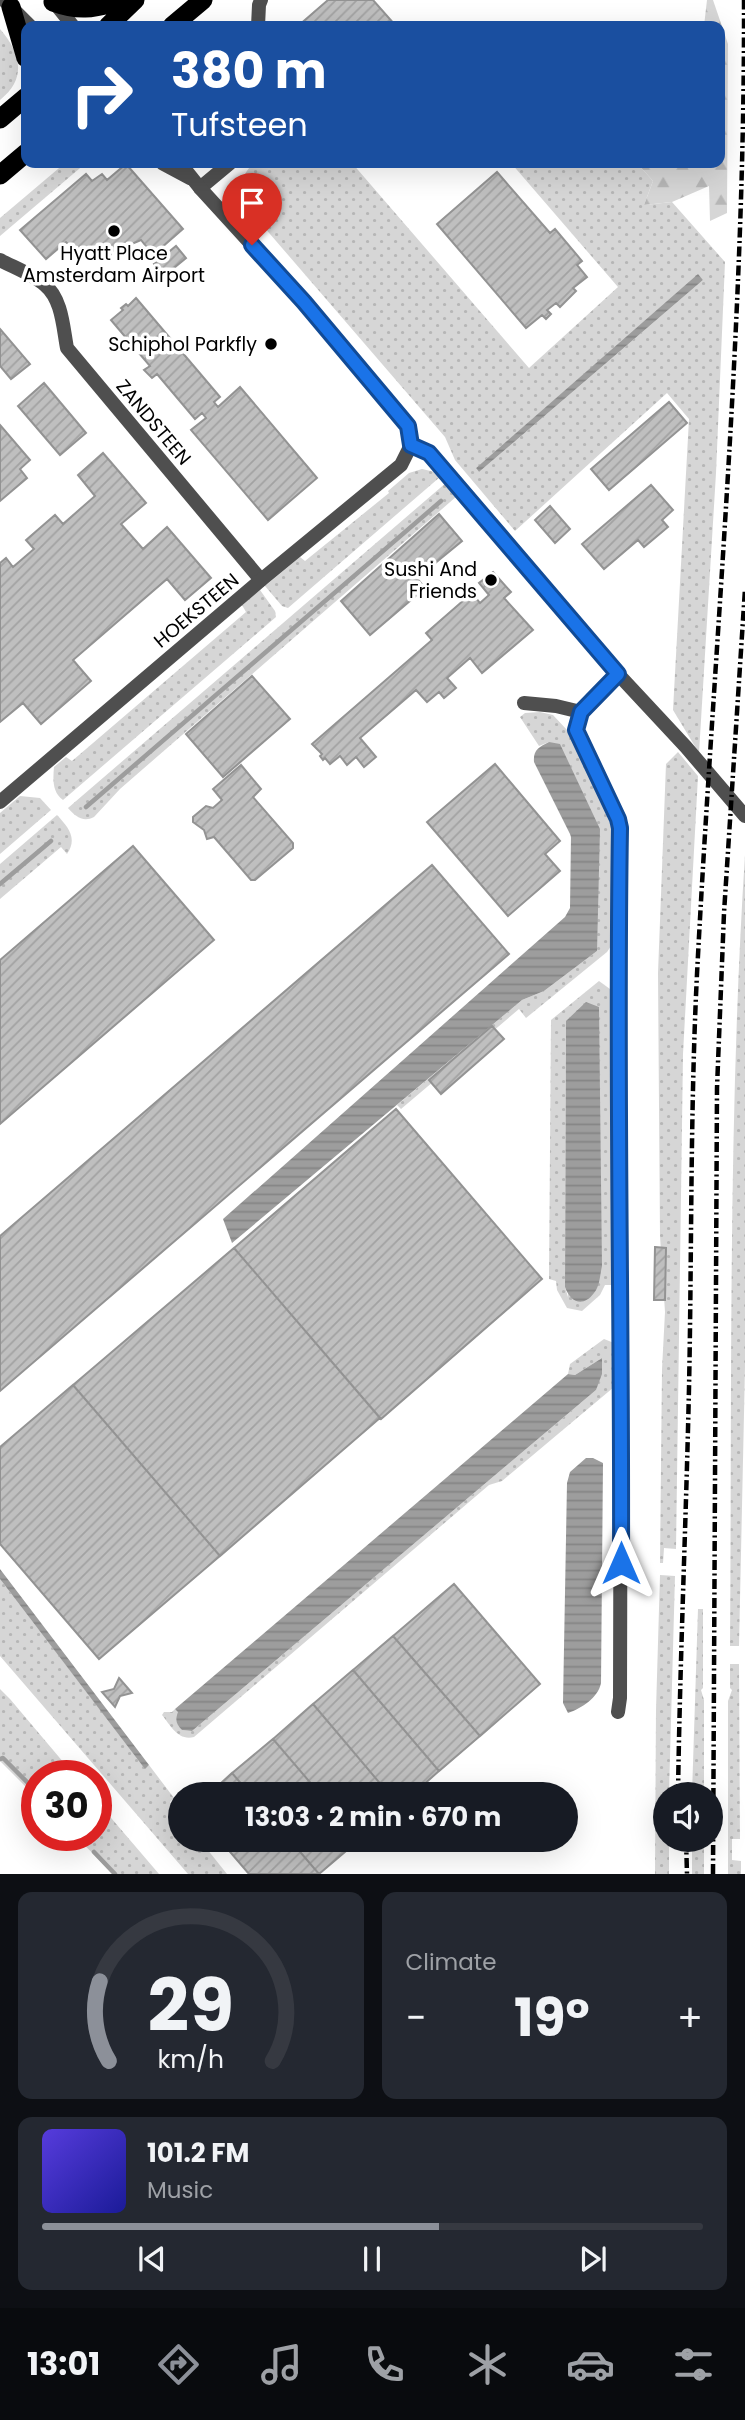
<!DOCTYPE html>
<html lang="en">
<head>
<meta charset="utf-8">
<style>
  body { margin:0; font-family:Poppins,sans-serif; background:#242831; color:#f1f3f6; height:100vh; display:flex; flex-direction:column; font-size:26px; white-space:nowrap }
  * { box-sizing:border-box; margin:0 }
  p { font-size:23px; color:#9ea1a6 }
  .icon { flex:none; width:38px; height:38px; fill:none; stroke:currentColor; stroke-width:2; stroke-linecap:round; stroke-linejoin:round }
  .map { position:relative; height:1874px; overflow:hidden }
  .side { display:flex; flex-direction:column; gap:18px; padding:18px; background:#0d0f14; flex:1 }
  .side>* { flex:none }
  .top-card { position:absolute; left:21px; top:21px; width:704px; height:147px; border-radius:14px; box-shadow:0 7px 28px #0002; background:#1a4fa0; color:#fff; overflow:hidden }
  .tools { position:absolute; left:653px; top:1782px; display:grid; gap:14px }
  .tools a { display:grid; place-items:center; width:70px; height:70px; border-radius:50%; background:#171b24; box-shadow:0 7px 28px #0002; font-size:35px }
  .speed { position:absolute; left:21px; top:1760px; display:flex; gap:14px; font-size:35px; font-weight:700; text-align:center }
  .speed>* { display:grid; place-content:center; width:91px; height:91px; border-radius:50%; background:#171b24; box-shadow:0 7px 28px #0002; line-height:1 }
  .speed .limit { border:10px solid #d22; background:#fff; color:#111 }
  .pin { position:absolute; display:grid; place-items:center; width:60px; height:60px; color:#fff; margin:-72px -30px; border-radius:50% 50% 50% 0; rotate:-45deg; box-shadow:0 0 7px #0007 }
  .pin .icon { rotate:45deg }
  .me { position:absolute; width:77px; margin:-38px; rotate:0deg; stroke-linejoin:round; filter:drop-shadow(0 0 5px #0008) }
  .turn { display:flex; align-items:center; gap:24px; height:147px; padding:0 35px; font-size:32px }
  .turn .icon { width:91px; height:91px; stroke-width:2.5 }
  .turn b { display:block; font-size:49px; line-height:60px }
  .big { font-size:52px; font-weight:700; line-height:1.1 }
  .side .widget { flex:1; display:flex; flex-direction:column; justify-content:center; gap:10px; min-width:0; padding:0 24px; border-radius:14px; background:#242831 }
  .side .dial { align-items:center; gap:0 }
  .dial svg { height:182px; overflow:visible; fill:none; stroke:#363941; stroke-width:7; stroke-linecap:round; text-anchor:middle }
  .dial text { fill:#f1f3f6; stroke:none }
  .song { display:flex; align-items:center; gap:21px }
  .cover { width:84px; height:84px; border-radius:10px; background:linear-gradient(135deg,hsl(250 70% 55%),hsl(240 70% 35%)) }
  .played { height:7px; border-radius:4px; background:linear-gradient(90deg,#8c9099 60%,#363941 60%) }
  .keys { display:flex; justify-content:space-around; direction:ltr }
  .heat { display:flex; justify-content:space-between; align-items:center; font-size:38px; direction:ltr }
  .side .tiles { flex:1; display:grid; gap:18px; grid-template-columns:1fr 1fr }
  .widget:last-child { grid-column:span 2 }
  .trip { position:absolute; left:168px; top:1782px; width:410px; height:70px; border-radius:35px; background:#171b24; box-shadow:0 7px 28px #0002; font-weight:700; line-height:70px; text-align:center }
  .dock { display:flex; height:112px; justify-content:space-around; align-items:center; background:#090b0e; color:#9ea1a6 }
  .dock .icon { width:49px; height:49px }
  .dock .on { color:#8c9099 }
  .dock b { font-size:32px; color:#f1f3f6 }
  .map>svg:first-child { display:block }
  .grass { fill:url(#grass-dots); fill-rule:evenodd }
  .forest { fill:url(#forest-firs) }
  .water { fill:url(#water-rules) }
  .lines { fill:none; stroke-linecap:round; stroke-linejoin:round }
  .stream { stroke:#9d9d9d; stroke-width:4.5 }
  .building { fill:url(#building-hatch); stroke:#939393; stroke-width:2 }
  .minor { stroke:#4f4f4f; stroke-width:14 }
  .tertiary { stroke:#4f4f4f; stroke-width:14 }
  .trunk { stroke:#000; stroke-width:19 }
  .rail { stroke:#000; stroke-width:4.5; stroke-dasharray:10 3.5 2 3.5; stroke-linecap:butt }
  .route-casing { stroke:#114b97; stroke-width:18 }
  .route { stroke:#1a73e8; stroke-width:12 }
  .poi-dot { fill:#000; stroke:#fff; stroke-width:2.5 }
  .labels { text-anchor:middle; stroke-width:7; stroke-linejoin:round; paint-order:stroke }
  .poi-label { font-size:19px; fill:#000; stroke:#fff; text-anchor:end }
  .street-label { font-size:19px; fill:#000; stroke:#fff }
</style>
</head>
<body>
<div class="map">
<svg width="745" height="1874" viewBox="0 0 745 1874">
  <defs>
    <pattern id="grass-dots" width="8" height="8" patternUnits="userSpaceOnUse" patternTransform="scale(1.75)"><rect width="8" height="8" fill="#d6d6d6"/><path d="M2 2h.1M6 6h.1" fill="none" stroke="#b6b6b6" stroke-width="1.8" stroke-linecap="round"/></pattern>
    <pattern id="forest-firs" width="22" height="20" patternUnits="userSpaceOnUse" patternTransform="scale(1.75)"><rect width="22" height="20" fill="#d6d6d6"/><path d="M5 1l3.5 6h-7zM16 11l3.5 6h-7z" fill="#b6b6b6"/></pattern>
    <pattern id="water-rules" width="6" height="5" patternUnits="userSpaceOnUse" patternTransform="scale(1.75)"><rect width="6" height="5" fill="#9d9d9d"/><path d="M0 2.5h6" fill="none" stroke="#858585"/></pattern>
    <pattern id="building-hatch" width="6" height="6" patternUnits="userSpaceOnUse" patternTransform="scale(1.75)"><rect width="6" height="6" fill="#bfbfbf"/><path d="M-1 1l2-2M0 6l6-6M5 7l2-2" fill="none" stroke="#a2a2a2"/></pattern>
  </defs>
  <rect width="100%" height="100%" fill="#fff"/>
  <path class="grass" d="M0,29C20,52 28,78 0,100Z
    M65,163H86L0,236V218Z
    M254,163H352L529,368L618,287L511,163H637L653,181L644,205L672,202L725,262L716,473L699,753L673,710L689,419L667,393L515,531L455,460L445,437L245,205C239,189 241,174 254,163ZM698,275L703,280L479,472L476,468Z
    M422,469L435,472L440,477L288,608L282,606L265,586L300,557L305,561L389,493L388,491L409,473Z
    M447,482L457,496L120,789L94,817C83,823 75,816 68,808Z
    M260,590L275,611L276,617L63,800C52,792 53,779 54,767L66,757L72,761L246,612L242,605Z
    M540,712L553,715L567,730L609,818L611,827V946L607,952L526,1018L519,1009L401,1109L397,1105L522,1000L544,991L597,951L549,742L539,746L520,717L525,713Z
    M678,752L698,776L683,1054L676,1549L664,1548L663,1563H660L662,1369L665,1312L660,1236L658,973L666,764Z
    M20,796L40,798L51,810L0,854V813Z
    M57,815C68,827 78,838 67,854L61,847L0,899V864Z
    M745,855V1367L739,1646H730C732,1382 728,1118 745,855Z
    M599,981L610,989L613,1285H605L600,1295L582,1311L567,1308L557,1290L556,1281L549,1279L551,1020ZM566,1021L568,1297L565,1287Z
    M604,1339L614,1343V1387L502,1481L489,1485L194,1737C178,1741 171,1726 162,1715L164,1712H172L175,1709L179,1712L182,1730L192,1731L596,1390L602,1358L575,1375L568,1374L570,1364Z
    M660,1575L675,1576L669,1794H665V1839H669V1874H655L656,1710Z
    M0,1579L145,1768L149,1765L174,1798L170,1802L180,1815V1839H199L227,1874H188L0,1656Z
    M698,1609H703V1688L701,1690L704,1700V1794H692Z
    M730,1664H739L740,1839H732V1860L741,1861V1874H728V1701L732,1690L730,1688Z
    M0,1689L10,1699L75,1776H37V1798L0,1761Z
    M96,1801L100,1805L159,1874H114L75,1836H96Z
    M692,1839H704V1874H692Z"/>
  <path class="forest" d="M707,0H713L728,44L727,213L710,221L709,186L672,202L644,205L653,181L637,163H719V26H704Z"/>
  <path class="water" d="M698,274L703,280L479,472L476,468Z
    M549,742L560,744L600,829L597,951L544,991L522,1000L232,1243L223,1219L565,917L570,908L571,836L534,762C533,750 539,747 549,742Z
    M586,1002L599,1007L602,1266C600,1274 600,1286 594,1293C583,1308 570,1302 565,1287L566,1021Z
    M602,1358V1374L596,1390L192,1731L182,1730C176,1724 175,1720 178,1712L175,1709L568,1374L575,1375Z
    M586,1458H593L603,1463L601,1683C598,1698 582,1708 568,1713L563,1703L567,1483L570,1472Z
    M0,1569L149,1765L145,1769L0,1579Z"/>
  <g class="lines">
    <path class="stream" d="M86,807L441,501
      M0,884L51,841
      M0,1759L3,1758L37,1792
      M94,1852L115,1874"/>
  </g>
  <path class="building" d="M328,0H373L396,26H298Z
    M126,164L183,229L153,255L151,249L149,250L141,240L122,248L119,253L111,249L110,260H94L76,252L66,242L46,259L20,230L86,174L92,181L102,174L107,180Z
    M497,172L550,233L555,229L582,261L577,265L587,277L573,288L576,291L560,307L556,303L547,310L551,314L546,319L542,315L526,328L437,224Z
    M176,246L186,258L164,276L154,264Z
    M136,298L220,397L214,402L218,407L240,387L317,478L268,520L191,430L206,418L202,413L195,419L157,374L152,378L144,370L150,366L111,320L123,310L121,308L126,304L128,306Z
    M0,329L30,364L11,379L0,366Z
    M44,383L86,433L60,455L18,406Z
    M669,402L687,423L609,490L591,469Z
    M0,425L30,460L20,469L27,478L0,501Z
    M103,453L146,503L121,524L143,549L167,527L211,578L185,600L167,579L73,660L91,681L41,724L23,703L0,722V563L6,558L13,567L34,549L26,540L55,515L63,524L95,496L78,475Z
    M651,485L673,510L662,520L668,527L644,547L638,540L604,569L582,544Z
    M550,506L570,529L555,543L535,520Z
    M439,514L462,541L417,578L425,588L370,635L341,601Z
    M493,572L511,592L504,598L533,630L482,673L470,658L447,678L456,688L444,698L439,692L427,702L416,690L360,738L376,757L364,767L356,757L347,765L340,756L330,764L325,758L323,760L320,756L322,754L312,744L432,640L426,633L472,593L480,603L489,595L479,583Z
    M252,676L290,719L223,777L186,734Z
    M495,764L560,841L545,854L560,871L508,916L427,822Z
    M241,765L261,789L253,797L293,843V848L255,880H251L214,837L207,839L204,830L193,822V817L206,806L213,808L222,800L213,789Z
    M133,846L214,940L0,1124V960Z
    M432,865L509,954L0,1391V1236Z
    M492,1026L504,1039L441,1094L429,1080Z
    M396,1109L542,1279L381,1419L234,1248Z
    M655,1247L666,1248L665,1300H654Z
    M234,1248L380,1418L220,1556L73,1385Z
    M73,1385L220,1556L99,1659L0,1544V1447Z
    M454,1584L540,1684L480,1736L393,1636Z
    M393,1636L480,1736L439,1771L353,1670Z
    M353,1670L439,1771L413,1794H389L313,1704Z
    M119,1678L132,1693L120,1696L115,1707L102,1692L114,1689Z
    M313,1704L389,1794H320L273,1739Z
    M273,1739L320,1794H250L232,1773Z
    M232,1773L250,1794H209Z
    M219,1839H289L319,1874H249Z
    M289,1839H359V1840L319,1874Z"/>
  <g class="lines">
    <path class="minor" d="M258,26L259,5L261,0
      M200,188L230,163
      M0,260C13,267 34,275 45,285C62,299 63,327 67,348L261,580
      M411,445L429,453L618,674L686,747L745,816
      M618,674L581,712L576,730L618,819L619,828L618,985L621,1288L620,1698L618,1712
      M524,703L556,706L581,712"/>
    <path class="tertiary" d="M4,0L30,26
      M53,1L73,26
      M162,163L190,178
      M0,802L261,580L401,465L411,445L408,426L304,302L200,188L180,163"/>
    <path class="trunk" d="M53,2C83,13 96,7 126,0
      M11,7L26,58
      M108,26L135,0
      M172,26L203,0
      M0,119L26,97
      M0,175L26,153"/>
    <path class="rail" d="M678,1794C680,1658 686,1523 689,1388C692,1244 690,1099 698,955C715,637 745,319 744,0
      M686,1839L687,1874
      M713,1874L717,1088L724,913L745,589"/>
  </g>
  <g class="lines">
    <defs>
      <path id="route" d="M252,245L304,302L408,426L411,445L429,453L618,674L581,712L576,730L618,819L620,828C616,1073 622,1318 621,1563"/>
    </defs>
    <use href="#route" class="route-casing"/>
    <use href="#route" class="route"/>
  </g>
  <g class="poi-dot">
    <circle cx="114" cy="231" r="7"/>
    <circle cx="271" cy="344" r="7"/>
    <circle cx="491" cy="580" r="7"/>
  </g>
  <g class="labels">
    <g class="poi-label">
      <text x="114" y="260" text-anchor="middle">Hyatt Place<tspan x="114" dy="22">Amsterdam Airport</tspan></text>
      <text x="257" y="351">Schiphol Parkfly</text>
      <text x="477" y="576">Sushi And<tspan x="477" dy="22">Friends</tspan></text>
    </g>
    <g class="street-label">
      <text transform="translate(154 422) rotate(50)" y="7">ZANDSTEEN</text>
      <text transform="translate(196 610) rotate(-40)" y="7">HOEKSTEEN</text>
    </g>
  </g>
</svg>
<div class="tools">
<a><svg class="icon" aria-label="sound" viewBox="0 0 24 24"><path d="M4 9h4l5-4v14l-5-4H4zM17 9q2 3 0 6"/></svg></a>
</div>
<div class="speed"><div class="limit">30</div></div>
<div class="pin" style="left:252px;top:245px;background:#d93025"><svg class="icon" aria-label="arrive" viewBox="0 0 24 24"><path d="M6 21V4h12l-3 4 3 4H6"/></svg></div>
<svg class="me" style="left:621px;top:1563px" viewBox="-20 -20 40 40"><path d="M0-17L14 15 0 8-14 15z" fill="#1a73e8" stroke="#fff" stroke-width="4"/></svg>
<div class="trip">13:03 · 2 min · 670 m</div>
<div class="top-card">
<div class="turn"><svg class="icon" aria-label="right" viewBox="0 0 24 24"><path d="M7 20v-9h11M14 6l5 5-5 5"/></svg><div><b>380 m</b>Tufsteen</div></div>
</div>
</div>
<section class="side">
<div class="tiles">
<div class="widget dial"><svg viewBox="0 0 100 80">
<path d="M14 69A42 42 0 1 1 86 69"/>
<path d="M14 69A42 42 0 0 1 10 34" stroke="#8c9099"/>
<text x="50" y="56" font-size="32" font-weight="700">29</text>
<text x="50" y="72" font-size="11">km/h</text>
</svg></div>
<div class="widget"><p>Climate</p>
<div class="heat"><a>−</a><b class="big">19°</b><a>+</a></div>
</div>
<div class="widget">
<div class="song"><i class="cover"></i><div><b>101.2 FM</b><p>Music</p></div></div>
<div class="played"></div>
<div class="keys"><svg class="icon" aria-label="previous" viewBox="0 0 24 24"><path d="M18 5L8 12l10 7zM5 5v14"/></svg><svg class="icon" aria-label="pause" viewBox="0 0 24 24"><path d="M8 5v14M16 5v14"/></svg><svg class="icon" aria-label="next" viewBox="0 0 24 24"><path d="M6 5l10 7-10 7zM19 5v14"/></svg></div>
</div>
</div>
</section>
<nav class="dock">
<b>13:01</b>
<svg class="icon on" aria-label="directions" viewBox="0 0 24 24"><path d="M12 3l9 9-9 9-9-9zM9 14v-3h6M13 9l2 2-2 2"/></svg>
<svg class="icon" aria-label="music" viewBox="0 0 24 24"><path d="M9 18V5l10-2v13"/><circle cx="6" cy="18" r="3"/><circle cx="16" cy="16" r="3"/></svg>
<svg class="icon" aria-label="phone" viewBox="0 0 24 24"><path d="M5 4h4l2 5-3 2q2 4 5 5l2-3 5 2v4C11 20 4 13 5 4z"/></svg>
<svg class="icon" aria-label="climate" viewBox="0 0 24 24"><path d="M12 3v18M4 7l16 10M4 17L20 7"/></svg>
<svg class="icon" aria-label="car" viewBox="0 0 24 24"><path d="M5 17H2v-5l4-1 3-4h7l3 4 3 1v5h-3M9 17h6M6 11h13"/><circle cx="7" cy="17" r="2"/><circle cx="17" cy="17" r="2"/></svg>
<svg class="icon" aria-label="filters" viewBox="0 0 24 24"><path d="M4 7h16M4 17h16"/><circle cx="9" cy="7" r="2"/><circle cx="15" cy="17" r="2"/></svg>
</nav>
</body>
</html>
